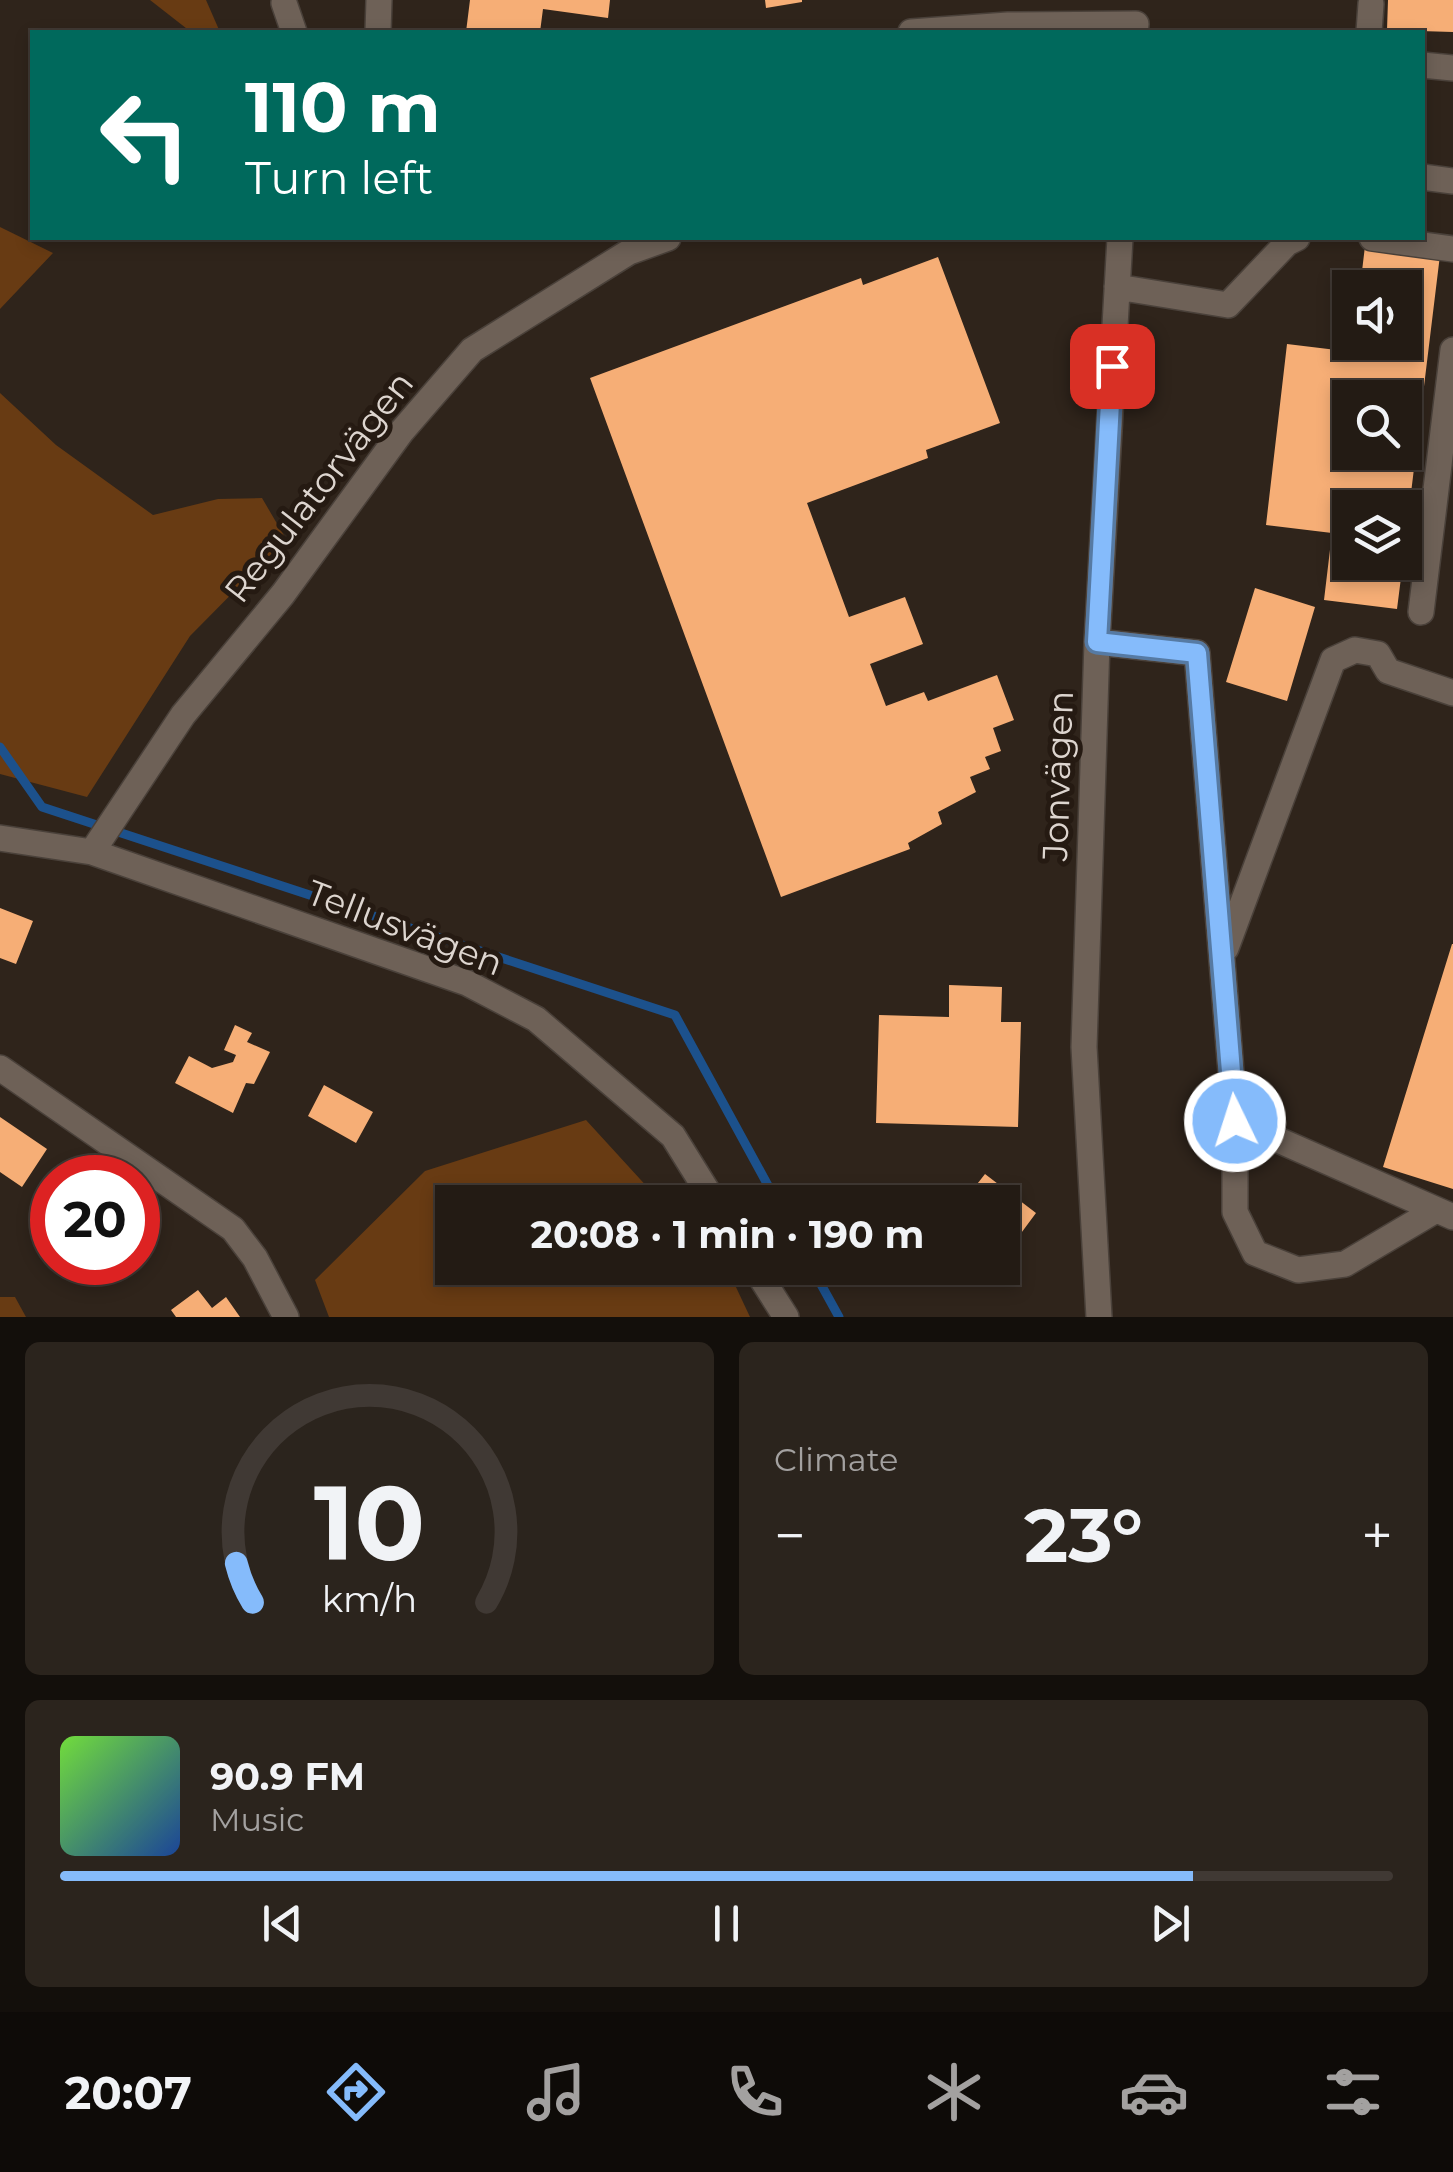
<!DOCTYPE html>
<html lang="en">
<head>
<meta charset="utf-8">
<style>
  body { margin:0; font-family:Montserrat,sans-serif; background:#2b241d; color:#f1f3f6; height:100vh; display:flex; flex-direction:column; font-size:38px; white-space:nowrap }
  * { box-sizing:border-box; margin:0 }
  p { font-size:32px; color:#a3a1a0 }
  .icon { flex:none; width:55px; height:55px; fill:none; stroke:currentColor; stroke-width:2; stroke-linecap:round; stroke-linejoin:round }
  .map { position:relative; height:1317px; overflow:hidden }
  .sheet { display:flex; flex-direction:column; gap:25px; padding:25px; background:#130f0b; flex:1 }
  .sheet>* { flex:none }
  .guide { position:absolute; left:30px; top:30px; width:1395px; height:210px; border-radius:0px; box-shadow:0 5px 15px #0003,0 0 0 2px #403934; background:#00695c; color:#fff; overflow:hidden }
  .fabs { position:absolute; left:1332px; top:270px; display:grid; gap:20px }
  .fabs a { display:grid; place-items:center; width:90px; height:90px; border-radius:0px; background:#231b14; box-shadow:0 5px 15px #0003,0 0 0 2px #403934; font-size:50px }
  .speed { position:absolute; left:30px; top:1155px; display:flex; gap:20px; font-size:50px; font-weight:700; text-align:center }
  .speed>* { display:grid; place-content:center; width:130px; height:130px; border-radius:50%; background:#231b14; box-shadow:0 5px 15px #0003,0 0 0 2px #403934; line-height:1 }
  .speed .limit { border:15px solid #d22; background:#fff; color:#111 }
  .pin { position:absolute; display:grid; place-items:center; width:85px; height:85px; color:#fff; margin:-42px; border-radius:20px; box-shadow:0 5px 15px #0006 }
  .me { position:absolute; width:110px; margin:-55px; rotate:356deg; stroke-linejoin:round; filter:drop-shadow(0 0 8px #0008) }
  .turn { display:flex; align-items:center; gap:35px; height:210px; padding:0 50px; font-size:45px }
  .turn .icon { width:130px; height:130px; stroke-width:2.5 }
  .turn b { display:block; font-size:70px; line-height:85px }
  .big { font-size:75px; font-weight:700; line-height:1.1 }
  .sheet .card { flex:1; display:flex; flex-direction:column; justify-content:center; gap:15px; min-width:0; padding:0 35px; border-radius:15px; background:#2b241d }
  .sheet .dial { align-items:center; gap:0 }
  .dial svg { height:260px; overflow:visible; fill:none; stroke:#403934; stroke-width:7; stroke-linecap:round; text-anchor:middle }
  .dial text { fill:#f1f3f6; stroke:none }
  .song { display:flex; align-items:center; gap:30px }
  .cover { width:120px; height:120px; border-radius:15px; background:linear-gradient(135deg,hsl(100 70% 55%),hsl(220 70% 35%)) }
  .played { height:10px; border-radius:5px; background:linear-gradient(90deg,#85bbfb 85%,#403934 85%) }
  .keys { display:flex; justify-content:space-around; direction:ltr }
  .heat { display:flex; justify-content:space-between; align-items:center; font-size:55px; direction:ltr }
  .sheet .tiles { flex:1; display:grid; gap:25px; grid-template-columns:1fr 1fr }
  .card:last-child { grid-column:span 2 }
  .trip { position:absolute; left:435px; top:1185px; width:585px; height:100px; border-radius:0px; background:#231b14; box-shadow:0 5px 15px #0003,0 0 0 2px #403934; font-weight:700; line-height:100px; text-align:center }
  .tabs { display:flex; height:160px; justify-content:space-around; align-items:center; background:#0e0b08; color:#a3a1a0 }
  .tabs .icon { width:70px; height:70px }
  .tabs .on { color:#85bbfb }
  .tabs b { font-size:45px; color:#f1f3f6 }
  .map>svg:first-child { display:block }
  .green { fill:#683b13 }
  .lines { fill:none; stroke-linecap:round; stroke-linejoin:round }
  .stream { stroke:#1c518c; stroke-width:9 }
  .building { fill:#f6ae76; fill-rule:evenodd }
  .minor-casing { stroke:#4a413a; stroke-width:28 }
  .minor { stroke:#6e6157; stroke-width:25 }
  .route-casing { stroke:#567aa3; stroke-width:25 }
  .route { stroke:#85bbfb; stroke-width:18 }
  .labels { text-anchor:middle; stroke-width:10; stroke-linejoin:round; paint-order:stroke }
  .street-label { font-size:35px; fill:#ddd5cf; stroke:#251a12 }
</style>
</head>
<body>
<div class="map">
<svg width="1453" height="1317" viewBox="0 0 1453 1317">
  <rect width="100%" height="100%" fill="#2f241b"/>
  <path class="green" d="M150,0H206L220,32H191Z
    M0,227L53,253L0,309Z
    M0,393L56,445L153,515L218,499L262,498L286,539L190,636L87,797L0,774Z
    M586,1120L661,1202H452V1268H719L735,1285L750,1317H329L315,1280L425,1171Z
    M0,1297H15L26,1317H0Z"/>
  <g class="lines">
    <path class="stream" d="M0,747L42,807L675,1015L777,1202
      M812,1268L839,1317"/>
  </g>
  <path class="building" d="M470,0H610L608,18L543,9L540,32H466Z
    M765,0H802V2L766,8Z
    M1388,0H1453V32L1387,30Z
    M1365,246L1440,255L1407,526L1405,508H1350V562H1403L1397,609L1324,600L1332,533L1266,525L1287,344L1353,352L1354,342H1405V288H1360ZM1350,398H1405V452H1350Z
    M938,257L1000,423L926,450L928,458L807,503L849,617L905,597L923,644L870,664L886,706L924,692L928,701L997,675L1014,720L993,728L1001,751L985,757L990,769L970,777L976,792L938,812L942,824L908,843L910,849L781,897L590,378L861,278L863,285Z
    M1255,588L1315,607L1287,701L1226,682Z
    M0,908L33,921L16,964L0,958Z
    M1452,944H1453V1189L1383,1167Z
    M949,985L1002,987L1001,1022H1021L1018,1127L876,1123L879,1015L949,1017Z
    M235,1025L252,1033L247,1042L270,1052L254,1084L246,1083L233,1113L175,1083L189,1056L212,1068L233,1062L236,1055L224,1050Z
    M324,1085L373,1112L356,1143L308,1116Z
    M0,1117L47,1149L22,1187L0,1172Z
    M985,1174L1036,1213L1013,1244L1002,1236V1202H963Z
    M52,1205V1230L41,1221Z
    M198,1290L212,1308L226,1297L240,1317H176L171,1310Z"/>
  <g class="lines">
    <defs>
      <path id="minor" d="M284,3L294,32
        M378,32L379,0
        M911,32L1008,25L1136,24L1135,32
        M1369,32L1371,4
        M1422,65L1453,68
        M1422,177L1453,181
        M1372,238L1453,249
        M1117,287L1228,305L1287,243L1297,238
        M1421,612L1453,350
        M1097,642L1197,653L1235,1121L1453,1217
        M0,838L92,852L467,983L536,1019L673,1136L714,1202
        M92,852L183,715L283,594L402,431L472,350L629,252L668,238
        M1226,948L1333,660L1355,650L1378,654L1388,671L1453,693
        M0,1068L233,1229L255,1258L286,1317
        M1235,1121V1212L1255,1253L1298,1270L1345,1264L1436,1210
        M755,1268L786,1317
        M1099,1317L1084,1047L1097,642L1120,238"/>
    </defs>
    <use href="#minor" class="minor-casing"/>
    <use href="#minor" class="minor"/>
  </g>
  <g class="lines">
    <defs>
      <path id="route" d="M1112,366L1097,642L1197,653L1235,1121"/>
    </defs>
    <use href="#route" class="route-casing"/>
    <use href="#route" class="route"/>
  </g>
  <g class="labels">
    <g class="street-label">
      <text transform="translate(319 487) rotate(-52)" y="12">Regulatorvägen</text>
      <text transform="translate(1058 776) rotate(-88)" y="12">Jonvägen</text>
      <text transform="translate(405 928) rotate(21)" y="12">Tellusvägen</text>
    </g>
  </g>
</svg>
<div class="fabs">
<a><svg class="icon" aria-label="sound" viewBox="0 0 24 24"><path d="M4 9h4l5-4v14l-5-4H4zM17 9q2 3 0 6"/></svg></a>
<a><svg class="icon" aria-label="search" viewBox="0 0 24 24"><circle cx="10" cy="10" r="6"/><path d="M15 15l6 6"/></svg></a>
<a><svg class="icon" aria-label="layers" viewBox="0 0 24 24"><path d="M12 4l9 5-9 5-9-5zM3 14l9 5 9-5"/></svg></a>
</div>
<div class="speed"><div class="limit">20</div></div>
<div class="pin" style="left:1112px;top:366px;background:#d93025"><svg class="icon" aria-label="arrive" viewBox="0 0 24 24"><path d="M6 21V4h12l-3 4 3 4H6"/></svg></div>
<svg class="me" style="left:1235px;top:1121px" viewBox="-20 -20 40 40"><circle r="17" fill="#85bbfb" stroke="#fff" stroke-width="3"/><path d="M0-11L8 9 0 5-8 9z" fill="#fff"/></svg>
<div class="trip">20:08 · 1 min · 190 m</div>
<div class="guide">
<div class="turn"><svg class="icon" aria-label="left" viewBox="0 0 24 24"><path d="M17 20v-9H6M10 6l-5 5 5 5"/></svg><div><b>110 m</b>Turn left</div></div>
</div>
</div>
<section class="sheet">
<div class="tiles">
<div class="card dial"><svg viewBox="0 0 100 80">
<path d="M14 69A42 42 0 1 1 86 69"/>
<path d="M14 69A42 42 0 0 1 9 57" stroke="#85bbfb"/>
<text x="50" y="56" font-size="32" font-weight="700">10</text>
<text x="50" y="72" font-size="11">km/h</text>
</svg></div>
<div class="card"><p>Climate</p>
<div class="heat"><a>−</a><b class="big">23°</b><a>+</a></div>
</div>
<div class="card">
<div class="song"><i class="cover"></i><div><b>90.9 FM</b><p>Music</p></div></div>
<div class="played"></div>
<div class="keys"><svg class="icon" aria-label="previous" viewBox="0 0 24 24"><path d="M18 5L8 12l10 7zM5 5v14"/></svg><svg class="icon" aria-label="pause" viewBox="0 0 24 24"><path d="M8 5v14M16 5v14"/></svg><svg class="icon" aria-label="next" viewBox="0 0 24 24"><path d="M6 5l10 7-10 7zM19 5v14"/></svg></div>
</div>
</div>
</section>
<nav class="tabs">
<b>20:07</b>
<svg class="icon on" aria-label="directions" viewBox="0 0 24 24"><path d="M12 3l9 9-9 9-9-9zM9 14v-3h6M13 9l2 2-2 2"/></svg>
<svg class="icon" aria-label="music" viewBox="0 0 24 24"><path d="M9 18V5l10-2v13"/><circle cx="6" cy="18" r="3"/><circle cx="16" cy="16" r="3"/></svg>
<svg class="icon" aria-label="phone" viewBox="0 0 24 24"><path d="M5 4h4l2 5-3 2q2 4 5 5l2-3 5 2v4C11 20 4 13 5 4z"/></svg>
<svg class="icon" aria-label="climate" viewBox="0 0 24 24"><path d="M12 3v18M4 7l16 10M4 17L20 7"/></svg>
<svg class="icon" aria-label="car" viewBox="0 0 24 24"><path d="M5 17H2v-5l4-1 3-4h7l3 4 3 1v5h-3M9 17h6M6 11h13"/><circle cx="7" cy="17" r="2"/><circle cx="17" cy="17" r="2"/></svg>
<svg class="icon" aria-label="filters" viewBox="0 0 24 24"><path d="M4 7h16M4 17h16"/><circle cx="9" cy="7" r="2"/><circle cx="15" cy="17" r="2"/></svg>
</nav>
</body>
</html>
